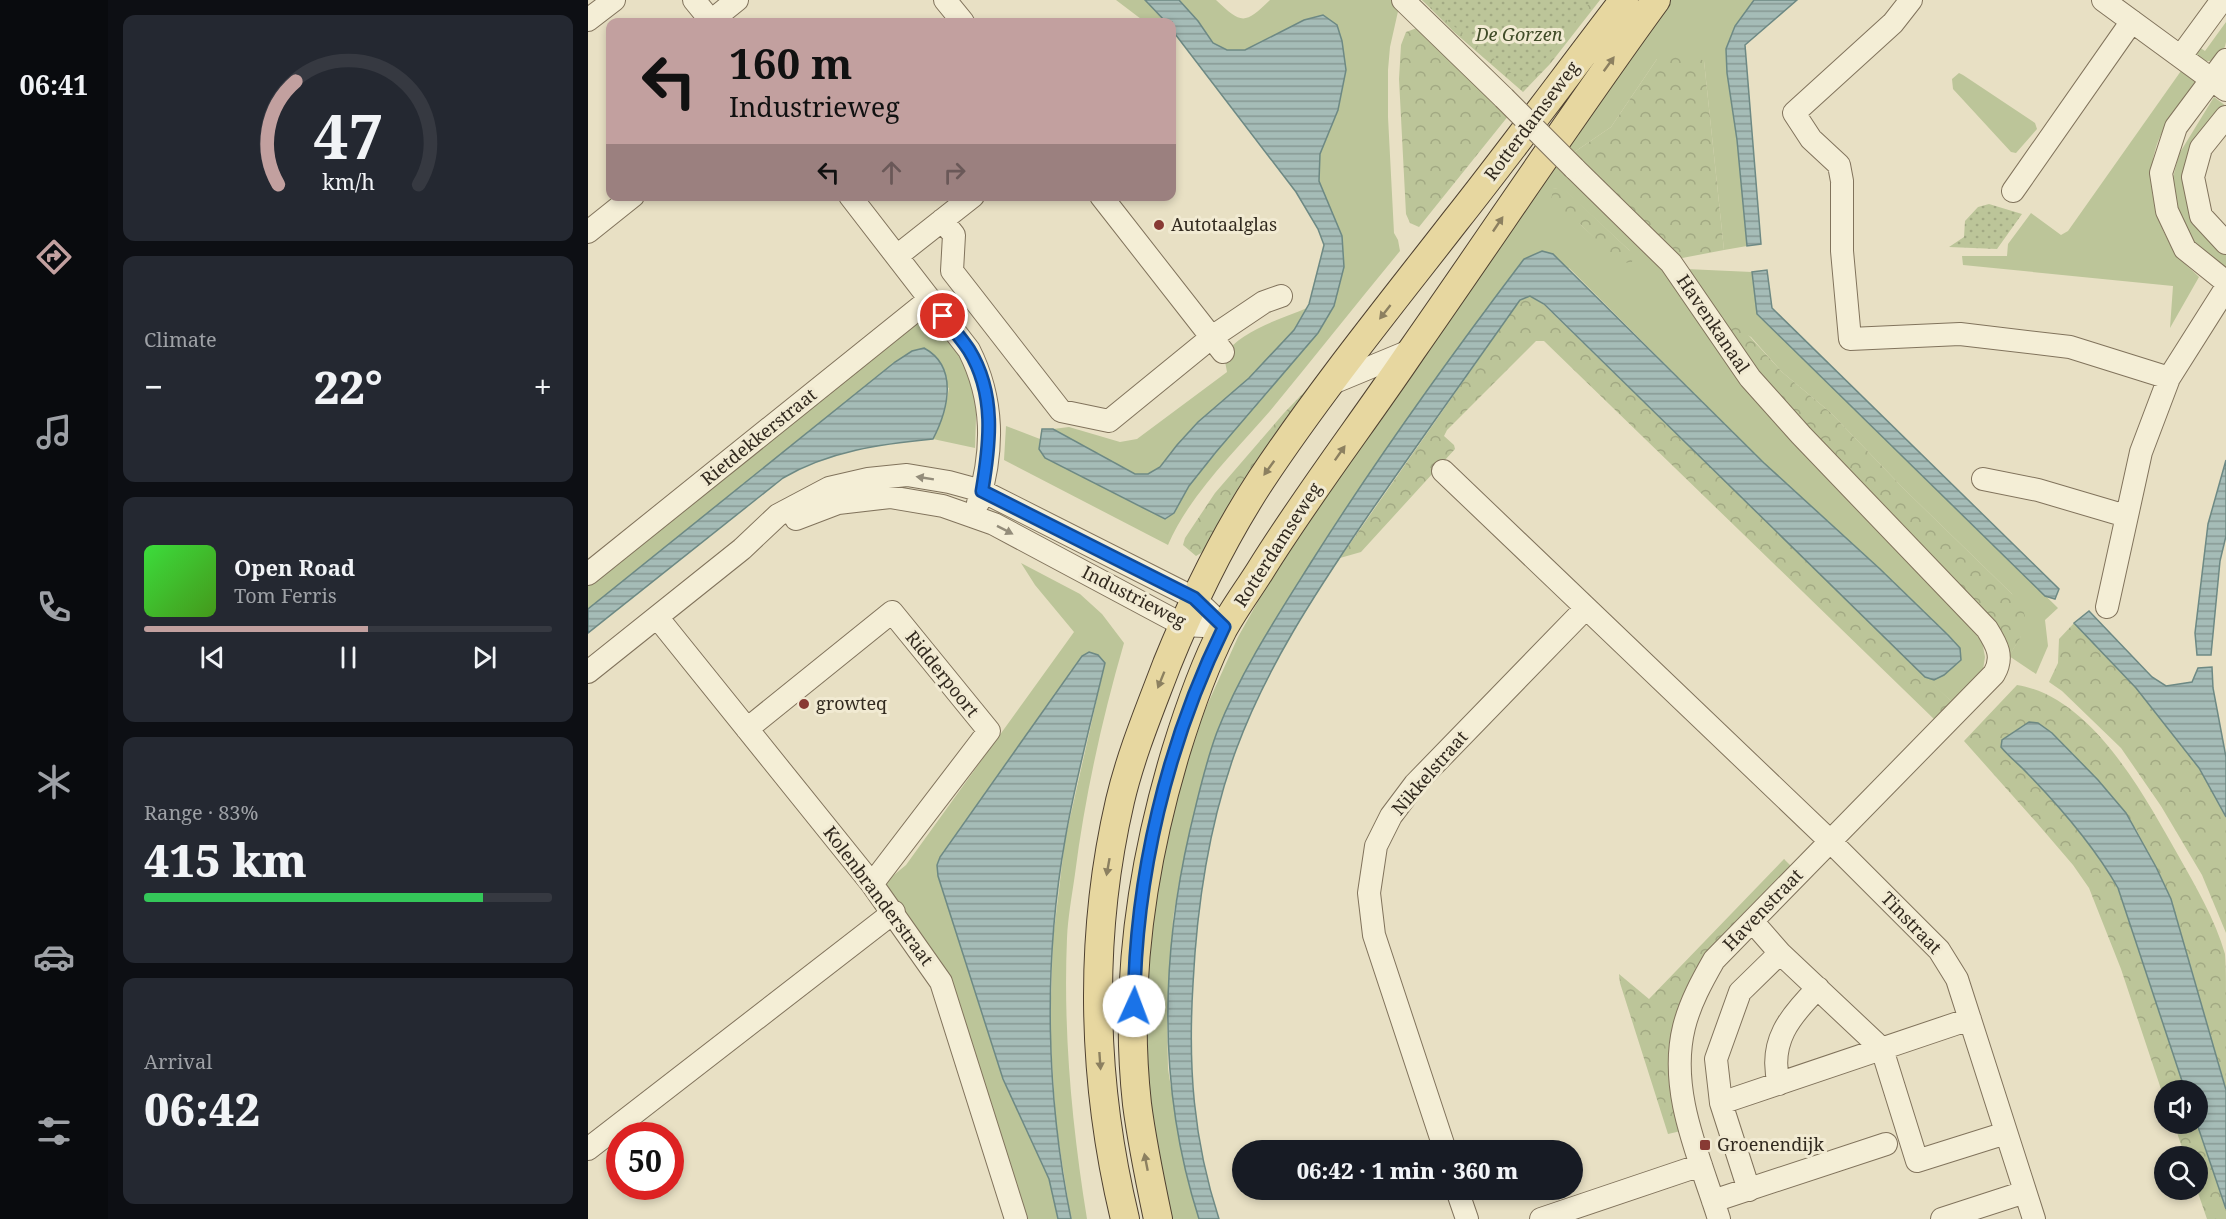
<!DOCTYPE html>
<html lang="en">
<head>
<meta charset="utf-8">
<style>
  body { margin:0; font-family:"Noto Serif",serif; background:#242831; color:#f1f3f6; height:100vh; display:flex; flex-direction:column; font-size:22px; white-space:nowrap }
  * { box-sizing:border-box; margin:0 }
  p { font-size:20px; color:#9ea1a6 }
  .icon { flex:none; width:33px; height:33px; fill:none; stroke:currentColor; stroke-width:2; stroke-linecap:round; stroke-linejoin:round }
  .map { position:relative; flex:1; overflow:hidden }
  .details { display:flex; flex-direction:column; gap:15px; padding:15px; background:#0d0f14; width:480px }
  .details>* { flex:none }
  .guide { position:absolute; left:18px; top:18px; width:570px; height:183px; border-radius:12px; box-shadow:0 3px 9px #0003; background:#c2a09f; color:#111; overflow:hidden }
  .buttons { position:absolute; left:1566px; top:1080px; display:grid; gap:12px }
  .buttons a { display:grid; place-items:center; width:54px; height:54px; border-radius:50%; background:#171b24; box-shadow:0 3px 9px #0003; font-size:30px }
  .speed { position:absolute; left:18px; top:1122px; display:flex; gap:12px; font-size:30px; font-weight:700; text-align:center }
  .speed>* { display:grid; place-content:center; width:78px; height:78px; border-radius:50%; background:#171b24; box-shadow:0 3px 9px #0003; line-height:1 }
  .speed .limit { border:9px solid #d22; background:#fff; color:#111 }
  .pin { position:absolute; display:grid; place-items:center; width:51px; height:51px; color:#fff; margin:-26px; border:3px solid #fff; border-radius:50%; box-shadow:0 2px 6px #0007 }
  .me { position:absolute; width:66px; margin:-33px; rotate:2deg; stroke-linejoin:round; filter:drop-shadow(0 0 4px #0008) }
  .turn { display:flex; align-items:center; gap:21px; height:126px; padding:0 24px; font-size:27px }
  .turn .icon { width:78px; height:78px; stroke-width:2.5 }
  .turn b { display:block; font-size:42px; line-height:51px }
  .lanes { display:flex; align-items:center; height:57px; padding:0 24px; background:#0003; justify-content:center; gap:30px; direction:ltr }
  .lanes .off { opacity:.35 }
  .big { font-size:45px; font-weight:800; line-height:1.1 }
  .details .card { flex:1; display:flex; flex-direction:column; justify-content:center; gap:9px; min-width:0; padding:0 21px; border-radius:12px; background:#242831 }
  .details .dial { align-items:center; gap:0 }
  .dial svg { height:156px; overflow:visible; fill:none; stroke:#363941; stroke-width:7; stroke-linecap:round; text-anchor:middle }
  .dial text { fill:#f1f3f6; stroke:none }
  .song { display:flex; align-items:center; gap:18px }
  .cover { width:72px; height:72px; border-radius:9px; background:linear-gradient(135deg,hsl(120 70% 55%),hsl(100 70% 35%)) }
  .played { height:6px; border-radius:3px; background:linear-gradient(90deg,#c2a09f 55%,#363941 55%) }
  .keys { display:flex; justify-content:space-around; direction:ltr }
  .heat { display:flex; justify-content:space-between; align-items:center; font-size:33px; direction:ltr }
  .charge { height:9px; border-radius:4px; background:linear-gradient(90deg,#34c759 83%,#363941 0) }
  .trip { position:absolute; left:644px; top:1140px; width:351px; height:60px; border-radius:30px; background:#171b24; box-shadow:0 3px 9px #0003; font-weight:800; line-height:60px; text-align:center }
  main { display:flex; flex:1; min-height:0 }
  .tab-bar { display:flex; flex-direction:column; width:108px; justify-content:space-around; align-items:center; background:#090b0e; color:#9ea1a6 }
  .tab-bar .icon { width:42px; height:42px }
  .tab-bar .on { color:#c2a09f }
  .tab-bar b { font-size:27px; color:#f1f3f6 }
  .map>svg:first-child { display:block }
  .green { fill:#bcc599; fill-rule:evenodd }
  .forest { fill:url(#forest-crowns) }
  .park { fill:url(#park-dots) }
  .water { fill:url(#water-rules); stroke:#6d8984; stroke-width:1.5 }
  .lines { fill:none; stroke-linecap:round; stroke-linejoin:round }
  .minor-casing { stroke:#81735c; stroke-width:24 }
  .major-casing { stroke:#4f4130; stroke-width:30 }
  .minor { stroke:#f4eed6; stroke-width:22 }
  .major { stroke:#e7d7a0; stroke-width:28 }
  .minor-bridge-casing { stroke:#81735c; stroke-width:24; stroke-linecap:butt }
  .minor-bridge { stroke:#f4eed6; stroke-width:22 }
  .oneway { fill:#8c8060 }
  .oneway2 { fill:#938c7a }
  .route-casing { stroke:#114b97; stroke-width:15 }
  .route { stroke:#1a73e8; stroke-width:10 }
  .poi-dot { fill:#883a34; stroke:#f1ead2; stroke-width:2 }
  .labels { text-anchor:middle; stroke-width:6; stroke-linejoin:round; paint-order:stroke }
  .park-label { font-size:18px; font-style:italic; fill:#404c28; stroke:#f1ead2 }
  .street-label { font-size:18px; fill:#322a1f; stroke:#f1ead2 }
  .poi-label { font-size:18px; fill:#322a1f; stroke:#f1ead2; text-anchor:start }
</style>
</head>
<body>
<main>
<nav class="tab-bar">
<b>06:41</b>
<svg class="icon on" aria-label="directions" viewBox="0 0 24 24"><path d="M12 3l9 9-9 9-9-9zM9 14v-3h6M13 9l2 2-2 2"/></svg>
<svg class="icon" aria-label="music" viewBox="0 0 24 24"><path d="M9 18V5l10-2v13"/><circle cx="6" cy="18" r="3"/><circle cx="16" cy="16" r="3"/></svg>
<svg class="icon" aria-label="phone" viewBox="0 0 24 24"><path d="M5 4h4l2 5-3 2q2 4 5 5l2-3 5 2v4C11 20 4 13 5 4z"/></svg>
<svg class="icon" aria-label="climate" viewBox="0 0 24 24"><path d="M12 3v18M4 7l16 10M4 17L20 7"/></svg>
<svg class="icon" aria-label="car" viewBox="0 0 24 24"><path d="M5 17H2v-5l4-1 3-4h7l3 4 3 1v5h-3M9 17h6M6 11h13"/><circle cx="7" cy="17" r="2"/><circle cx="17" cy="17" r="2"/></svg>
<svg class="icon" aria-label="filters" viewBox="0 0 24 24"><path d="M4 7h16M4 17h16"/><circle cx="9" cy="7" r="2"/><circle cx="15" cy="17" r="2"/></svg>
</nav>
<section class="details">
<div class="card dial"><svg viewBox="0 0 100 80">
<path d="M14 69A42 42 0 1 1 86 69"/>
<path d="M14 69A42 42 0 0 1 23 16" stroke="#c2a09f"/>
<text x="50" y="56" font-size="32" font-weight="700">47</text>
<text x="50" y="72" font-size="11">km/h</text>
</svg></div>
<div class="card"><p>Climate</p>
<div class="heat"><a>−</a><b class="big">22°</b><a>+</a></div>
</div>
<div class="card">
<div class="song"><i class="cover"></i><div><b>Open Road</b><p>Tom Ferris</p></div></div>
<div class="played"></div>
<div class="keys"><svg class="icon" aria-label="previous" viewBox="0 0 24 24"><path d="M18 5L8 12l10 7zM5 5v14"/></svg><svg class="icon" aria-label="pause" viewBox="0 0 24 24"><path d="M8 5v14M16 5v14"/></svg><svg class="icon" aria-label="next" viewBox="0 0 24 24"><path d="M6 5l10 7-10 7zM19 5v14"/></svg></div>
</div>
<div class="card"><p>Range · 83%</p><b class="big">415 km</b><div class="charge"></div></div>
<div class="card"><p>Arrival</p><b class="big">06:42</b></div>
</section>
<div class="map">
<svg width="1638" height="1219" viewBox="0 0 1638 1219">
  <defs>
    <pattern id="forest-crowns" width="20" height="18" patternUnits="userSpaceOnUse" patternTransform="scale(1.5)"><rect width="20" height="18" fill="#bcc599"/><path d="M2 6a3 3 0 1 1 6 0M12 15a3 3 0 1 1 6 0" fill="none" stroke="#a2a983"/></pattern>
    <pattern id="park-dots" width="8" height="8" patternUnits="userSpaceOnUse" patternTransform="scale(1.5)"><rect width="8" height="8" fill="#bcc599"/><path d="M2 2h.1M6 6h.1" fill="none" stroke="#a2a983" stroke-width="1.8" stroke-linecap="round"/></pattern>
    <pattern id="water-rules" width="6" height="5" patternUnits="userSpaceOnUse" patternTransform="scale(1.5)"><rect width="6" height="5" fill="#a5bcb7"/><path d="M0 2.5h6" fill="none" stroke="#879994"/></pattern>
  </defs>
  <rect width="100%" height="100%" fill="#e8e0c4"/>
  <path class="green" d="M528,0H557L578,22H557Z
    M591,0H628C654,25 657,24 682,0H803L811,7L802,47L800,70V117L806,233L810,240L812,251C768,304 726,358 682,411C648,450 600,497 580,545L416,460L418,426L452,439L451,449L457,458L578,519L586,513L601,486L628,452L730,333L741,206L731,181L732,154L750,110L682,38L657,50H639L625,43L610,21Z
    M1077,0H1166L1147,26L1138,49L1139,73L1149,140L1159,246L1136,250L1116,61L1069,59L1023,127L985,153L975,142Z
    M1638,22C1638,28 1638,35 1638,42C1636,57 1620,69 1607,55L1608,45L1617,51Z
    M1600,61L1613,76C1597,99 1574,124 1567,151C1557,186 1569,225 1588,254C1594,262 1604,270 1611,277L1582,328L1585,286L1375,265L1374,256H1419L1420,244L1443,213L1473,235L1480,231Z
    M1371,73L1375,75L1447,123L1449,129L1428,153L1423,152L1365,89L1364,79Z
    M1626,97L1638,106L1608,146L1629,247L1638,255V275L1594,233L1583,185L1591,154Z
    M967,158L1045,233L1226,458L1394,641L1397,657L1395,670L1365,703L1337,677L1346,680L1356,675L1372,648L1292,569L1176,463L981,268L918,282L823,414L736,541L606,814L594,866L585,918L579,1021L580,1069L587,1113L596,1160L611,1219H579L557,1071L560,925L590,790L616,712L650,637L711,528ZM974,188L1042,251L1008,239L992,224L965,189Z
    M1098,269L1164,272L1169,314L1470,608L1457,620L1460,646L1448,674L1421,656L1433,636L1424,594L1316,489L1243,413L1194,372L1163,337L1134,321Z
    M719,308L706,330L688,351L661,378L610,422L589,445L572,467L560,474H547L465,429L481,427L532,442L549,439L639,372L636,356C651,331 693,319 719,308Z
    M348,315L362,334L389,388L387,448L345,439L359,399L361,388L307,362L0,609V585L334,319Z
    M433,563L492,594L514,614L536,643C514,719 497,796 487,874C484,895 480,917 479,938C475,1032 484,1126 499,1219H483L468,1124L462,1028L465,939L477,840L517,663L494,656L352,857L349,865L350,876L415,1079L461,1179L470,1219H440L365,993L298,885L301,879L318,865L486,632L447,585Z"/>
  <path class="forest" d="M834,0H1012L962,64L935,92L866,32Z
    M829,28L921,115L831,227L822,223L818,214L811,79L813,45L818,32Z
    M1101,54L1116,61L1136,250L1089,259L985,153L1023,127L1069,59Z
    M974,187L1042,251L1045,256L1044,262L1036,263L1029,260L992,224L975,218L962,207L965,189Z
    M942,296L955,304L1365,703L1348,721L956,341H948L859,430L856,436L866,445L867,449L773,552L752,558L932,300Z
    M1134,321H1145L1152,326L1194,372L1243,413L1316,489L1424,594C1447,621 1437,630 1421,656L1172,375Z
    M726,382L618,550L608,556L595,545L597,538L627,493L696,413Z
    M1486,623L1548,688L1611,768L1638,817V933L1614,875L1573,806L1533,748L1474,691L1461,682L1470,663L1471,639Z
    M1429,685C1504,697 1556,795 1590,855C1608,887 1627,919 1637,954C1638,966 1638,982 1638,995C1638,1027 1638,1059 1638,1090L1583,899L1548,829L1413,747C1421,757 1431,764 1440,774C1473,809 1506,846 1530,888L1597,1090H1576V1098L1533,969L1501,888L1485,865L1449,823L1376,741Z
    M1196,859L1203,866L1107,975L1093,1131L1080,1134L1032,983L1031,974L1061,999Z
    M1586,1124H1609L1638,1209V1219H1619L1609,1190L1610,1156H1597Z"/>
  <path class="park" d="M834,0H1004L937,84Z
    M1401,204L1434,214L1409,249L1361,247L1376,237L1377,221L1390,207Z"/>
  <path class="water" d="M557,0H591L610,21L625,43L639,50H657L716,20L735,15L749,25L754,41L758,70L750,110L732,154L731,181L754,236L756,267L746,306L730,333L628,452L601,486L586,513L577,519L457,458L451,449L454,429H465L547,474H560L572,467L589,445L610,422L661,378L706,330L721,304L736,245L730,229L708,192L584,30V22H578Z
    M1166,0H1209L1157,45L1173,244L1159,246L1149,140L1139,73L1138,49L1147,26Z
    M954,251L965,254L1176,463L1292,569L1360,635L1372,648L1373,660L1356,675L1346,680L1337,677L956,304L942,296L932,300C880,374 828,446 777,520C728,592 678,668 648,750C621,824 609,904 605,984C600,1066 605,1139 631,1219H611C570,1091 572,960 602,830C610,797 617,764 629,732C652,673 688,618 722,564C788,459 861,358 936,259Z
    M1179,270L1184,308L1471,589L1467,599L1457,596L1169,314L1164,272Z
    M336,348C371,367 360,410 345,439C293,444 241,451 195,478L0,633V609L307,362L324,351Z
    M1638,460V536L1632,561L1623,655H1609L1607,633L1620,524Z
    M1501,611L1564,677L1578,686L1604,682L1610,668L1624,667L1625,688L1638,757V817L1611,768L1548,688L1486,623Z
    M501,652L510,655L517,663C503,722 487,781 477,840C455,965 458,1095 483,1219H470L461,1179L415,1079L350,876L349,865L352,857L494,656Z
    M1441,722L1450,723L1464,733L1510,780L1538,813L1568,867L1583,899L1638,1090V1209L1609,1124L1610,1090H1597L1530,888C1506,846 1473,808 1440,774C1431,764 1421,757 1413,747L1414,740Z"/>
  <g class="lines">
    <defs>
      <path id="minor" d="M106,0L124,22
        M357,0L375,22
        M815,0L916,98
        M1323,0L1305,23L1206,113L1223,139L1251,165L1254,181V251L1262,339L1372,334L1482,347L1581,378
        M1515,0L1638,90
        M0,20L26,0
        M123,21L149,0
        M1593,56L1634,0
        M1638,60L1588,127L1573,173L1579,211L1597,249L1638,282
        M1638,117L1613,148L1605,177L1613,216L1638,243
        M986,168L1083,263L1162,378L1213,435L1399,629C1409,645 1416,657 1406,674L1126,960C1114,981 1102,1003 1096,1027C1080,1092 1112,1158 1131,1219
        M1425,191L1544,21
        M262,196L381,350C406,400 406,450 390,503
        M513,196L635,352
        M354,220L366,235L364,271L473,411L521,421L624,337L676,302L693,296
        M0,232L45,196
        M309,256L385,196
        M742,384L824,350
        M855,471L1242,841L1351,950L1369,979L1446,1219
        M1395,479L1450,490L1538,516
        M208,519L250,503L302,497L355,506L406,524L595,625L636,627
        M0,574L342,299
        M1519,607L1553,452L1581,378L1638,288
        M69,617L284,884L353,982L428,1219
        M0,672L154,549L190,515L241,488L280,479L319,475L361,482L394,491L606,598L636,627
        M159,729L304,612L401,731L284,884
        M1164,921L1192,953L1294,1049L1329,1161L1418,1133
        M1191,1084C1180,1042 1202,1016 1230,988
        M1133,1103L1128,1059L1152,992L1192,953
        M0,1149L306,912
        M857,1150L786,935L781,893L788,846L803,816L827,784L998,608
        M869,1190L879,1219
        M1161,1190L1133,1103L1382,1019
        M1125,1201L1298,1144
        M953,1219L1113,1165
        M1354,1219L1437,1192"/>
      <path id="major" d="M537,1219C504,1082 500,939 532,801C543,754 562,709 579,664C605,600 635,538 673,480C733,390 802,305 868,220C925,148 980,73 1036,0
        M570,1219C562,1181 554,1143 549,1104C536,986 554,864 588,751C601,709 615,668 635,629C646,609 660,590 672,571C719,495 774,424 824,350C906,233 984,115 1068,0"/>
    </defs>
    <use href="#minor" class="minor-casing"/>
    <use href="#major" class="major-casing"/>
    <use href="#minor" class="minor"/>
    <use href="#major" class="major"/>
    <defs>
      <path id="minor-bridge" d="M916,98L986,168"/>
    </defs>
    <use href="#minor-bridge" class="minor-bridge-casing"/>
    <use href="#minor-bridge" class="minor-bridge"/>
  </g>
  <defs><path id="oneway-solid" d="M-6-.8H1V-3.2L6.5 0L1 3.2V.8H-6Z" transform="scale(1.5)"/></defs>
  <g class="oneway">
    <use href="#oneway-solid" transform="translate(1021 64) rotate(-54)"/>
    <use href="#oneway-solid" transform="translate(910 224) rotate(-56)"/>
    <use href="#oneway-solid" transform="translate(797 312) rotate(128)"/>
    <use href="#oneway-solid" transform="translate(752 453) rotate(-55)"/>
    <use href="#oneway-solid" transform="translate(681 468) rotate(126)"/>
    <use href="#oneway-solid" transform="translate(573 680) rotate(112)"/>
    <use href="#oneway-solid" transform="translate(520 867) rotate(100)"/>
    <use href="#oneway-solid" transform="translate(512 1061) rotate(86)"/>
    <use href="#oneway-solid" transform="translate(558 1162) rotate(-101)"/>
  </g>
  <g class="oneway2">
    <use href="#oneway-solid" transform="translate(337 478) rotate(-171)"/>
    <use href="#oneway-solid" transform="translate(417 530) rotate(27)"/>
  </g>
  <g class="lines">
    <defs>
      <path id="route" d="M355,316C363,327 373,338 381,350C408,394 402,443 394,491L606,598L636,627C579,743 547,877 546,1006"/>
    </defs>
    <use href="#route" class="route-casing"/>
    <use href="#route" class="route"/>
  </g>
  <g class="poi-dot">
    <circle cx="571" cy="225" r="6"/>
    <circle cx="216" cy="704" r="6"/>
    <rect x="1111" y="1139" width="12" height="12" rx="3"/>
  </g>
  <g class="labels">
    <g class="park-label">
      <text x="931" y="41">De Gorzen</text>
    </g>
    <g class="street-label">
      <text transform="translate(944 121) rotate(-53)" y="6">Rotterdamseweg</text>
      <text transform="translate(1125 324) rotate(56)" y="6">Havenkanaal</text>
      <text transform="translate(171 437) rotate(-39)" y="6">Rietdekkerstraat</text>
      <text transform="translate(690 545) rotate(-57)" y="6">Rotterdamseweg</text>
      <text transform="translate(546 597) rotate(27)" y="6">Industrieweg</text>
      <text transform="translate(354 674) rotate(51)" y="6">Ridderpoort</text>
      <text transform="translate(842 773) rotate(-49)" y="6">Nikkelstraat</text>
      <text transform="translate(290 896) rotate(53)" y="6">Kolenbranderstraat</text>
      <text transform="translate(1175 910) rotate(-46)" y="6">Havenstraat</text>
      <text transform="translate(1323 923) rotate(46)" y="6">Tinstraat</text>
    </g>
    <g class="poi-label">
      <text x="583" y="231">Autotaalglas</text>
      <text x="228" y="710">growteq</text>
      <text x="1129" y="1151">Groenendijk</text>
    </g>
  </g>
</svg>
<div class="buttons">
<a><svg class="icon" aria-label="sound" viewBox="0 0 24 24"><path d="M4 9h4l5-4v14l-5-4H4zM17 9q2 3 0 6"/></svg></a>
<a><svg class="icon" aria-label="search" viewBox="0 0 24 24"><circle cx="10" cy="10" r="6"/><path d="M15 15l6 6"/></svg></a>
</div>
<div class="speed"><div class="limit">50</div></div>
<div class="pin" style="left:355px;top:316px;background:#d93025"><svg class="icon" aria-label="arrive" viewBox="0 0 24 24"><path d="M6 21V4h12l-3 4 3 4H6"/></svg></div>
<svg class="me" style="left:546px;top:1006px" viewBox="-20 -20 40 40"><circle r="19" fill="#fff"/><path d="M0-13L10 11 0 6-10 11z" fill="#1a73e8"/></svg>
<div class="trip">06:42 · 1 min · 360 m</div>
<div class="guide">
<div class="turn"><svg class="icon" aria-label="left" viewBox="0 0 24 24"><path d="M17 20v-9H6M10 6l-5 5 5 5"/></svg><div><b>160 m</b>Industrieweg</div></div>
<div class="lanes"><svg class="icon" aria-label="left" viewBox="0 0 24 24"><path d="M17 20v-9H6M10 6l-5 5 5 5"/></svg><svg class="icon off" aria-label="ahead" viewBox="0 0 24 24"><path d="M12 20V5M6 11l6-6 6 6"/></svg><svg class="icon off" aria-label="right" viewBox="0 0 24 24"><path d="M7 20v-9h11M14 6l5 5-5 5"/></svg></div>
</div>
</div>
</main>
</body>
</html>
